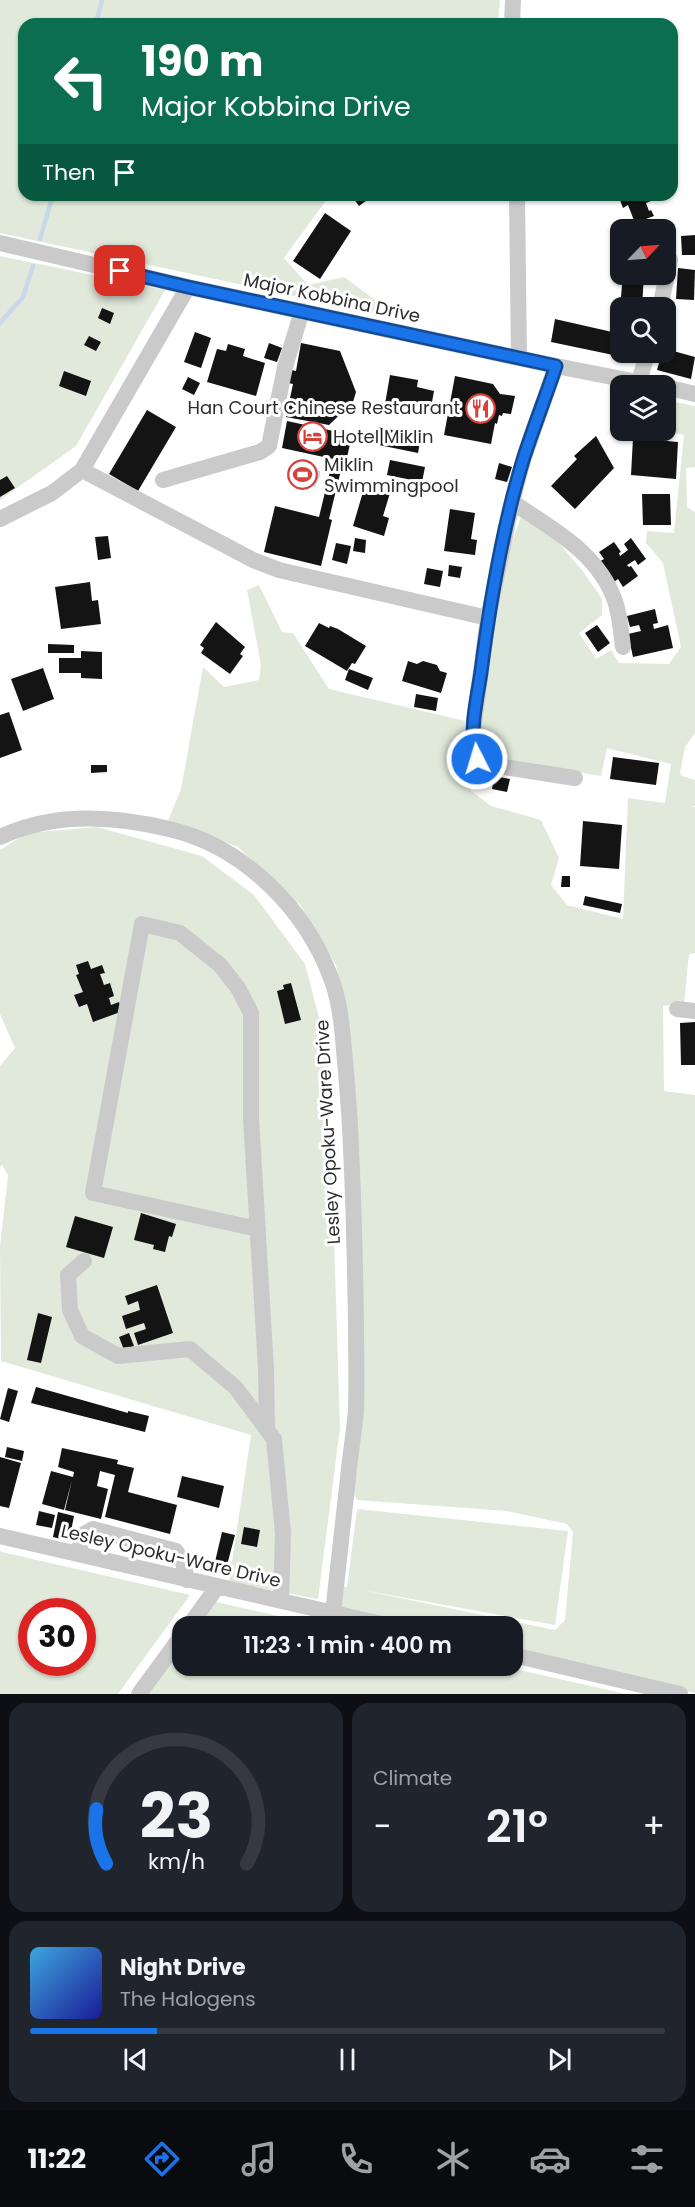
<!DOCTYPE html>
<html lang="en">
<head>
<meta charset="utf-8">
<style>
  body { margin:0; font-family:Poppins,sans-serif; background:#20242c; color:#f1f3f6; height:100vh; display:flex; flex-direction:column; font-size:22px; white-space:nowrap }
  * { box-sizing:border-box; margin:0 }
  p { font-size:20px; color:#9ea1a6 }
  .icon { flex:none; width:33px; height:33px; fill:none; stroke:currentColor; stroke-width:2; stroke-linecap:round; stroke-linejoin:round }
  .map { position:relative; height:1694px; overflow:hidden }
  .sheet { display:flex; flex-direction:column; gap:9px; padding:9px; background:#0d0f14; flex:1 }
  .sheet>* { flex:none }
  .banner { position:absolute; left:18px; top:18px; width:660px; height:183px; border-radius:18px; box-shadow:0 2px 4px #0004; background:#0b6e4f; color:#fff; overflow:hidden }
  .needle { width:39px; rotate:65deg }
  .fabs { position:absolute; left:610px; top:219px; display:grid; gap:12px }
  .fabs a { display:grid; place-items:center; width:66px; height:66px; border-radius:12px; background:#171b24; box-shadow:0 2px 4px #0004; font-size:30px }
  .speed { position:absolute; left:18px; top:1598px; display:flex; gap:12px; font-size:30px; font-weight:700; text-align:center }
  .speed>* { display:grid; place-content:center; width:78px; height:78px; border-radius:50%; background:#171b24; box-shadow:0 2px 4px #0004; line-height:1 }
  .speed .limit { border:9px solid #d22; background:#fff; color:#111 }
  .pin { position:absolute; display:grid; place-items:center; width:51px; height:51px; color:#fff; margin:-26px; border-radius:12px; box-shadow:0 3px 9px #0006 }
  .me { position:absolute; width:66px; margin:-33px; rotate:355deg; stroke-linejoin:round; filter:drop-shadow(0 0 4px #0008) }
  .turn { display:flex; align-items:center; gap:21px; height:126px; padding:0 24px; font-size:27px }
  .turn .icon { width:78px; height:78px; stroke-width:2.5 }
  .turn b { display:block; font-size:42px; line-height:51px }
  .then { display:flex; align-items:center; height:57px; padding:0 24px; background:#0003; gap:12px; font-size:22px }
  .big { font-size:45px; font-weight:600; line-height:1.1 }
  .sheet .card { flex:1; display:flex; flex-direction:column; justify-content:center; gap:9px; min-width:0; padding:0 21px; border-radius:18px; background:#20242c }
  .sheet .dial { align-items:center; gap:0 }
  .dial svg { height:156px; overflow:visible; fill:none; stroke:#363941; stroke-width:7; stroke-linecap:round; text-anchor:middle }
  .dial text { fill:#f1f3f6; stroke:none }
  .song { display:flex; align-items:center; gap:18px }
  .cover { width:72px; height:72px; border-radius:9px; background:linear-gradient(135deg,hsl(200 70% 55%),hsl(240 70% 35%)) }
  .played { height:6px; border-radius:3px; background:linear-gradient(90deg,#1a73e8 20%,#363941 20%) }
  .keys { display:flex; justify-content:space-around; direction:ltr }
  .heat { display:flex; justify-content:space-between; align-items:center; font-size:33px; direction:ltr }
  .sheet .tiles { flex:1; display:grid; gap:9px; grid-template-columns:1fr 1fr }
  .card:last-child { grid-column:span 2 }
  .trip { position:absolute; left:172px; top:1616px; width:351px; height:60px; border-radius:18px; background:#171b24; box-shadow:0 2px 4px #0004; font-weight:600; line-height:60px; text-align:center }
  .tab-bar { display:flex; height:96px; justify-content:space-around; align-items:center; background:#090b0e; color:#9ea1a6 }
  .tab-bar .icon { width:42px; height:42px }
  .tab-bar .current { color:#1a73e8 }
  .tab-bar b { font-size:27px; color:#f1f3f6 }
  .map>svg:first-child { display:block }
  .green { fill:#e1e9db; fill-rule:evenodd }
  .water { fill:#c9d8e8 }
  .lines { fill:none; stroke-linecap:round; stroke-linejoin:round }
  .stream { stroke:#c9d8e8; stroke-width:4.5 }
  .building { fill:#141414 }
  .minor { stroke:#cacaca; stroke-width:16 }
  .route-casing { stroke:#114b97; stroke-width:15 }
  .route { stroke:#1a73e8; stroke-width:10 }
  .labels { text-anchor:middle; stroke-width:6; stroke-linejoin:round; paint-order:stroke }
  .street-label { font-size:18px; fill:#2d2d2d; stroke:#fff }
  .poi-label { font-size:18px; fill:#2d2d2d; stroke:#fff; text-anchor:start }
</style>
</head>
<body>
<div class="map">
<svg width="695" height="1694" viewBox="0 0 695 1694">
  <rect width="100%" height="100%" fill="#fff"/>
  <path class="green" d="M0,0H500L498,24H24V195H330L284,258L308,285L344,277L375,300L378,314L0,233Z
    M0,256L165,290L76,446L0,500Z
    M674,402L695,406V467L686,468L687,507L695,512V733L685,747L680,773L682,776L695,780V806H691L695,807V953L689,954L684,1003L663,1006L664,1091L695,1095V1693L513,1650V1626H409L337,1609L341,1586L347,1587L357,1509L568,1531L555,1625L362,1590L555,1630L565,1620L573,1532L567,1524L507,1511L357,1500L354,1495L349,1028L336,965L300,905L238,847L168,821L181,789L203,667L224,687L259,680L261,665L247,590L259,585L282,632L293,633L329,689L465,721L470,790L491,806L541,820L559,858L551,885L567,905L623,919L628,798L665,803L671,764L607,748L601,776L479,756L481,717L502,568L521,517L552,535L582,570L602,599V615L579,633L596,659L611,650L619,663L669,664L681,647L663,563L646,543L647,531L674,533L684,435L669,432Z
    M97,827L202,856L254,895L305,964L328,1052L340,1428L318,1599L229,1582L251,1435L1,1361L0,1246L8,1175L2,1165L0,1166V1066L15,1048L0,1014V850L27,833Z
    M0,1551L2,1552L190,1595L118,1694H0ZM32,1611H82V1662H32Z
    M216,1602L323,1626H197Z
    M183,1644V1665H497L626,1694H145Z"/>
  <path class="water" d="M292,465L299,473L303,474L307,468L320,471V476L315,487L287,479L289,466Z"/>
  <g class="lines">
    <path class="stream" d="M96,24L102,0
      M40,239L53,195
      M0,323L23,297L33,266"/>
  </g>
  <path class="building" d="M351,195H374L359,206Z
    M618,195H666L646,203L649,211L651,210L654,216L635,223L628,205L623,208Z
    M325,213L351,231L320,279L293,261Z
    M695,235V255H682L681,236Z
    M678,268L695,270L694,300L676,299Z
    M623,274H644L642,308H620Z
    M102,308L114,313L110,324L98,318Z
    M555,319L621,334V352H644L642,361L551,342Z
    M195,332L211,338L201,368L184,362Z
    M89,336L101,342L96,351L84,345Z
    M269,343L282,348L277,362L264,358Z
    M301,343L340,351L356,392L353,402L329,425L286,417L293,384L284,382L287,369L296,371Z
    M228,344L245,349L243,356L265,363L256,396L207,382L217,349L226,351Z
    M666,349L695,357L691,379L657,370L662,352H666Z
    M64,371L91,381L86,396L59,386Z
    M390,375L418,380L417,387L434,391L430,413L385,404Z
    M455,376L493,384L500,394L515,396L511,414L503,413L502,416L499,415L497,424L495,423L491,444L444,435Z
    M188,377L200,383L194,395L182,389Z
    M147,410L176,427L138,491L109,474Z
    M287,421L352,435L346,462H343L329,519L332,520L321,566L264,552L275,506L319,517L333,459L282,448Z
    M377,427L421,436L418,453L374,444Z
    M596,436L614,468L575,509L551,486L577,459L574,456Z
    M633,438L678,442L676,479L631,475Z
    M390,460L425,467L422,482L387,475Z
    M499,463L512,467L507,482L495,479Z
    M7,476L15,488L0,497V480Z
    M365,485L390,493L383,516L389,518L384,536L353,526Z
    M642,494H670L671,525H643Z
    M450,509L475,513L471,539L477,540L475,555L444,551Z
    M108,536L111,558L98,560L95,537Z
    M355,538L366,540L365,553L353,551Z
    M631,538L646,559L638,565L635,560L627,565L629,567L631,566L638,576L623,587L618,579L614,582L599,562L604,559L599,552L614,542L621,552L619,553L620,556L628,550L624,544Z
    M336,543L351,546L347,564L332,560Z
    M449,565L462,567L460,578L448,576Z
    M427,568L443,571L440,587L424,584Z
    M90,582L92,601L98,600L101,624L61,629L55,587Z
    M655,609L658,623L653,624L654,629L668,625L673,648L633,657L628,634L641,631L639,625L630,627L627,616Z
    M216,622L245,647L240,654L243,656L230,674L201,653L204,648L200,645Z
    M319,623L329,628L330,626L338,629L366,646L355,664L352,663L347,671L305,646Z
    M597,625L610,643L598,652L585,633Z
    M48,644L74,645V653H48Z
    M81,651L102,652V679L81,678V673H59V658H81Z
    M408,661L417,664L423,661L437,665L440,671L447,673L441,693L402,681Z
    M43,668L54,699L23,711L11,679Z
    M349,669L373,678L368,690L345,680Z
    M416,694L438,698L436,711L414,707Z
    M9,712L22,750L0,758V715Z
    M613,757L659,763L656,785L610,779Z
    M91,765H107V772L91,773Z
    M494,776L510,779L507,792L492,789Z
    M583,821L622,825L619,869L580,866Z
    M562,876H570V887H561Z
    M585,896L622,904L620,913L583,905Z
    M88,961L91,969L102,965L105,973L100,974L104,985L110,983L114,996L109,998L111,1005L119,1002L123,1011L93,1022L87,1004L79,1007L74,995L83,992L76,975L79,974L76,965Z
    M291,983L301,1020L285,1024L277,991L284,989L283,985Z
    M695,1022V1065H681L680,1023Z
    M141,1213L176,1224L172,1237L169,1236L165,1252L153,1249L154,1245L134,1240Z
    M75,1216L113,1227L104,1258L66,1247Z
    M157,1285L173,1333L138,1345L134,1333L146,1329L144,1323L126,1329L122,1316L140,1310L138,1301L128,1305L125,1296Z
    M38,1313L52,1317L41,1363L27,1360Z
    M129,1333L134,1346L124,1350L119,1337Z
    M36,1387L128,1413V1411L149,1416L145,1432L31,1403Z
    M8,1388L18,1391L9,1422L0,1419Z
    M7,1447L24,1451L22,1461L5,1457Z
    M62,1448L118,1460L117,1464L134,1468L128,1492L177,1505L170,1534L105,1517L115,1475L100,1471L97,1486L108,1489L101,1519L65,1510L72,1480L64,1510L42,1504L51,1471L73,1477L74,1472L58,1467Z
    M0,1457L21,1463L9,1508L0,1506Z
    M182,1476L224,1486L219,1508L177,1497Z
    M39,1511L55,1515L52,1528L36,1525Z
    M58,1512L74,1516L69,1541L53,1537Z
    M244,1527L260,1530L257,1547L241,1544Z
    M222,1532L235,1535L226,1569L214,1566Z"/>
  <g class="lines">
    <path class="minor" d="M512,24L513,0
      M517,195L519,358
      M0,243L188,287L556,366L658,386
      M660,308L670,260
      M556,366L524,457L512,502L488,618L474,723V748L477,759L484,764L575,778
      M639,381L648,352
      M666,387L695,394
      M82,470L253,560L279,570L488,618
      M163,480L260,452L269,446L285,367L302,311
      M512,502C552,529 598,552 615,601C620,615 621,632 623,647
      M0,519L52,493L82,470L188,287
      M0,837C53,812 112,815 169,829C243,846 305,908 331,978C340,1002 342,1026 344,1050C347,1083 350,1116 351,1149C354,1207 355,1264 356,1322C356,1351 357,1381 356,1410C354,1433 350,1456 348,1478C343,1523 338,1568 333,1613
      M677,1009L695,1011
      M258,1229L93,1193L142,924L180,933L220,965L238,988L251,1013V1118L266,1369L267,1429
      M84,1261L68,1275L70,1310L82,1336L118,1356L190,1349L236,1388L274,1439L283,1533L281,1601
      M0,1536L390,1626
      M77,1554L84,1534L93,1529L176,1551L183,1562L187,1580
      M189,1626L217,1587
      M513,1655L680,1694
      M139,1694L183,1634"/>
  </g>
  <g class="lines">
    <defs>
      <path id="route" d="M120,271L188,287L556,366C546,396 534,426 524,457C503,524 490,602 481,672C477,700 468,732 477,759"/>
    </defs>
    <use href="#route" class="route-casing"/>
    <use href="#route" class="route"/>
  </g>
  <defs>
    <symbol id="restaurant-ring" viewBox="-11 -11 22 22"><circle r="9.5" fill="#fff" stroke="#d6413c" stroke-width="1.5"/><path d="M-5-6h1v4h1v-4h1v4h1v-4h1v5L-1.5 .5V6h-2V.5L-5-1ZM5-6V6H3V1.5H1.5Q1.5-4 5-6Z" fill="#d6413c"/></symbol>
    <symbol id="hotel-ring" viewBox="-11 -11 22 22"><circle r="9.5" fill="#fff" stroke="#d6413c" stroke-width="1.5"/><path d="M-6-4.5h1.5V1H6V5H4.5V3h-9V5H-6ZM-4 0a1.8 1.8 0 1 1 3.6 0ZM.5 0V-2.5h3Q6-2.5 6 0Z" fill="#d6413c"/></symbol>
    <symbol id="stadium-ring" viewBox="-11 -11 22 22"><circle r="9.5" fill="#fff" stroke="#d6413c" stroke-width="1.5"/><path d="M0-5a6.5 5 0 1 0 0 10a6.5 5 0 1 0 0-10ZM-3.5-1.8h7v3.6h-7Z" fill="#d6413c"/></symbol>
  </defs>
  <g fill-rule="evenodd">
    <use href="#restaurant-ring" x="464" y="392" width="33" height="33"/>
    <use href="#hotel-ring" x="296" y="420" width="33" height="33"/>
    <use href="#stadium-ring" x="286" y="458" width="33" height="33"/>
  </g>
  <g class="labels">
    <g class="street-label">
      <text transform="translate(332 298) rotate(12)" y="6">Major Kobbina Drive</text>
      <text transform="translate(328 1132) rotate(-93)" y="6">Lesley Opoku-Ware Drive</text>
      <text transform="translate(171 1556) rotate(13)" y="6">Lesley Opoku-Ware Drive</text>
    </g>
    <g class="poi-label">
      <text x="460" y="414" text-anchor="end">Han Court Chinese Restaurant</text>
      <text x="333" y="443">Hotel Miklin</text>
      <text x="324" y="471">Miklin<tspan x="324" dy="21">Swimmingpool</tspan></text>
    </g>
  </g>
</svg>
<div class="fabs">
<a><svg class="needle" viewBox="-14 -14 28 28"><path d="M0-13l5 13h-10z" fill="#e53935"/><path d="M0 13l5-13h-10z" fill="#9ea1a6"/></svg></a>
<a><svg class="icon" aria-label="search" viewBox="0 0 24 24"><circle cx="10" cy="10" r="6"/><path d="M15 15l6 6"/></svg></a>
<a><svg class="icon" aria-label="layers" viewBox="0 0 24 24"><path d="M12 4l9 5-9 5-9-5zM3 14l9 5 9-5"/></svg></a>
</div>
<div class="speed"><div class="limit">30</div></div>
<div class="pin" style="left:120px;top:271px;background:#d93025"><svg class="icon" aria-label="arrive" viewBox="0 0 24 24"><path d="M6 21V4h12l-3 4 3 4H6"/></svg></div>
<svg class="me" style="left:477px;top:759px" viewBox="-20 -20 40 40"><circle r="17" fill="#1a73e8" stroke="#fff" stroke-width="3"/><path d="M0-11L8 9 0 5-8 9z" fill="#fff"/></svg>
<div class="trip">11:23 · 1 min · 400 m</div>
<div class="banner">
<div class="turn"><svg class="icon" aria-label="left" viewBox="0 0 24 24"><path d="M17 20v-9H6M10 6l-5 5 5 5"/></svg><div><b>190 m</b>Major Kobbina Drive</div></div>
<div class="then">Then<svg class="icon" aria-label="arrive" viewBox="0 0 24 24"><path d="M6 21V4h12l-3 4 3 4H6"/></svg></div>
</div>
</div>
<section class="sheet">
<div class="tiles">
<div class="card dial"><svg viewBox="0 0 100 80">
<path d="M14 69A42 42 0 1 1 86 69"/>
<path d="M14 69A42 42 0 0 1 9 41" stroke="#1a73e8"/>
<text x="50" y="56" font-size="32" font-weight="700">23</text>
<text x="50" y="72" font-size="11">km/h</text>
</svg></div>
<div class="card"><p>Climate</p>
<div class="heat"><a>−</a><b class="big">21°</b><a>+</a></div>
</div>
<div class="card">
<div class="song"><i class="cover"></i><div><b>Night Drive</b><p>The Halogens</p></div></div>
<div class="played"></div>
<div class="keys"><svg class="icon" aria-label="previous" viewBox="0 0 24 24"><path d="M18 5L8 12l10 7zM5 5v14"/></svg><svg class="icon" aria-label="pause" viewBox="0 0 24 24"><path d="M8 5v14M16 5v14"/></svg><svg class="icon" aria-label="next" viewBox="0 0 24 24"><path d="M6 5l10 7-10 7zM19 5v14"/></svg></div>
</div>
</div>
</section>
<nav class="tab-bar">
<b>11:22</b>
<svg class="icon current" aria-label="directions" viewBox="0 0 24 24"><path d="M12 3l9 9-9 9-9-9zM9 14v-3h6M13 9l2 2-2 2"/></svg>
<svg class="icon" aria-label="music" viewBox="0 0 24 24"><path d="M9 18V5l10-2v13"/><circle cx="6" cy="18" r="3"/><circle cx="16" cy="16" r="3"/></svg>
<svg class="icon" aria-label="phone" viewBox="0 0 24 24"><path d="M5 4h4l2 5-3 2q2 4 5 5l2-3 5 2v4C11 20 4 13 5 4z"/></svg>
<svg class="icon" aria-label="climate" viewBox="0 0 24 24"><path d="M12 3v18M4 7l16 10M4 17L20 7"/></svg>
<svg class="icon" aria-label="car" viewBox="0 0 24 24"><path d="M5 17H2v-5l4-1 3-4h7l3 4 3 1v5h-3M9 17h6M6 11h13"/><circle cx="7" cy="17" r="2"/><circle cx="17" cy="17" r="2"/></svg>
<svg class="icon" aria-label="filters" viewBox="0 0 24 24"><path d="M4 7h16M4 17h16"/><circle cx="9" cy="7" r="2"/><circle cx="15" cy="17" r="2"/></svg>
</nav>
</body>
</html>
